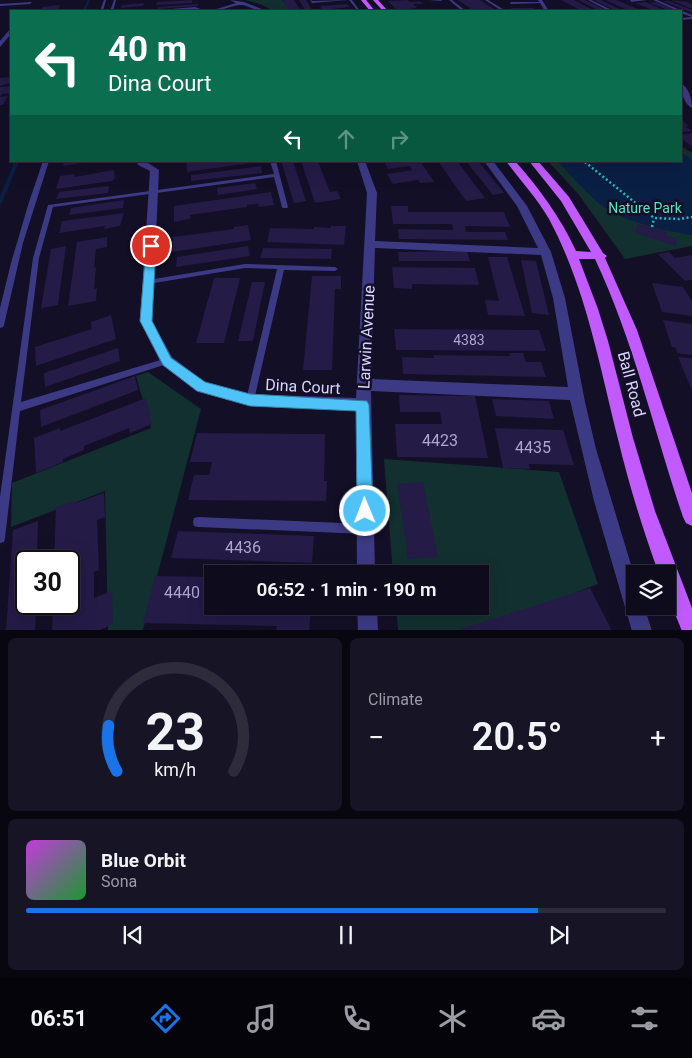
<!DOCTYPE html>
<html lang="en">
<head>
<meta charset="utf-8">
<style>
  body { margin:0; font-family:Roboto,sans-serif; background:#171425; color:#f1f3f6; height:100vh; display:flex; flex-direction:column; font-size:19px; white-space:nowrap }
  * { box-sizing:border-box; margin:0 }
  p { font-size:16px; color:#9b9ba3 }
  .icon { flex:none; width:28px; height:28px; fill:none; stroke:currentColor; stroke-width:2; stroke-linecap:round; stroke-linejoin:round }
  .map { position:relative; height:630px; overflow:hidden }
  .details { display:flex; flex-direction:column; gap:8px; padding:8px; background:#08060f; flex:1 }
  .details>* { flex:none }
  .banner { position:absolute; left:10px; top:10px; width:672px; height:152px; border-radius:0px; box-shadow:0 5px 20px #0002,0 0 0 1px #2e2b3b; background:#0b6e4f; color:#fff; overflow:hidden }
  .tools { position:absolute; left:626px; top:565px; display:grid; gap:10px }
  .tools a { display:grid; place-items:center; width:50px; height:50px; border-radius:0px; background:#0e0b1c; box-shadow:0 5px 20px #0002,0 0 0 1px #2e2b3b; font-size:25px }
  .speed { position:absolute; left:15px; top:550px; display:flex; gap:10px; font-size:25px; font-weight:700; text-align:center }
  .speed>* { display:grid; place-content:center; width:65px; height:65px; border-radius:50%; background:#0e0b1c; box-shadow:0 5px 20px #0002,0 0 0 1px #2e2b3b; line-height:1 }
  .speed .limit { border:2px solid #111; border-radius:8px; background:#fff; color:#111 }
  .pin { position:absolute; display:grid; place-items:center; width:42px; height:42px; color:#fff; margin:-21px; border:2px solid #fff; border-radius:50%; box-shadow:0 1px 5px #0007 }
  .me { position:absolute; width:55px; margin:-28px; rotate:359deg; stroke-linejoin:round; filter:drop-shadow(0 0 4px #0008) }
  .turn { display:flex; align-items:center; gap:18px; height:105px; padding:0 15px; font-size:22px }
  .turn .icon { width:65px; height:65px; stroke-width:2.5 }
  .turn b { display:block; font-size:35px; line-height:42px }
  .lanes { display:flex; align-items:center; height:48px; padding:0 15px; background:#0003; justify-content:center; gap:25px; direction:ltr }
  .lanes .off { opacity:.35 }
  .big { font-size:38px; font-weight:600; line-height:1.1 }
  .details .tile { flex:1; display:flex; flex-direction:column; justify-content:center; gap:8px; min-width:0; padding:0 18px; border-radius:8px; background:#171425 }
  .details .dial { align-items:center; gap:0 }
  .dial svg { height:130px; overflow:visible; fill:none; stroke:#2e2b3b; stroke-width:7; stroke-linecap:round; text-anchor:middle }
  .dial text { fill:#f1f3f6; stroke:none }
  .song { display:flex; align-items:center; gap:15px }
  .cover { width:60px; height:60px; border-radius:8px; background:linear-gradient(135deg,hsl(290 70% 55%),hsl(130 70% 35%)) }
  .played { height:5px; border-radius:2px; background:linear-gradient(90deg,#1a73e8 80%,#2e2b3b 80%) }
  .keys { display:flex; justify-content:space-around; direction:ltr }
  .heat { display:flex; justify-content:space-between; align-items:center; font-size:28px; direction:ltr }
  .details .tiles { flex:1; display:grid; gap:8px; grid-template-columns:1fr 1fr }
  .tile:last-child { grid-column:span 2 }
  .trip { position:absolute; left:204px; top:565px; width:285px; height:50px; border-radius:0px; background:#0e0b1c; box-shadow:0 5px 20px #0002,0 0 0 1px #2e2b3b; font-weight:600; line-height:50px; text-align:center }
  .menu { display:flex; height:80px; justify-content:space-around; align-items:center; background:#06040b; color:#9b9ba3 }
  .menu .icon { width:35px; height:35px }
  .menu .selected { color:#1a73e8 }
  .menu b { font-size:22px; color:#f1f3f6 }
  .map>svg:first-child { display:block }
  .green { fill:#12302f }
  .water { fill:#0a1f44 }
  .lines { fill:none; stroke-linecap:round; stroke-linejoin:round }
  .stream-far1 { stroke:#0a1f44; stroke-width:2.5 }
  .stream { stroke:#0a1f44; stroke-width:4 }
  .building { fill:#241b47 }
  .path { stroke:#2fb8b0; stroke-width:2.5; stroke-dasharray:2 2.5; stroke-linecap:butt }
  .lane { fill:#3d3a85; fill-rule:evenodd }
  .street { fill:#3d3a85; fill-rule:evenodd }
  .primary { fill:#c25bff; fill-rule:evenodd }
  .route { fill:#4fc3f7; stroke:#337fa1 }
  .labels { text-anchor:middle; stroke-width:5; stroke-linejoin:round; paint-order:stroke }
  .far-park-label { font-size:14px; fill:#5fe0c0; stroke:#130f26 }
  .number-label { font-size:14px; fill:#aca6d1 }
  .street-label { font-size:16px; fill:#d9d4ff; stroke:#130f26 }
  .near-number-label { font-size:16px; fill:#aca6d1 }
</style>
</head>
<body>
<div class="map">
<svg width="692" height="631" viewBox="0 0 692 631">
  <rect width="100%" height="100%" fill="#130f26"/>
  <path class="green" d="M245,0H282L291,11H274L260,4Z
    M681,146L692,153V246L625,259L579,195L548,161H681Z
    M148,372L201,409L143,630H108L105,491L11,527L12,483L151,428L136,376Z
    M384,459L559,472L598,584L476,630H398L396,606H480V574H393Z"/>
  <path class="water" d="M681,152L692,160V235C666,231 630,223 607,209C592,200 571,175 557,161H681Z"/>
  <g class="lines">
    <path class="stream-far1" d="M84,11L89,0"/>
    <path class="stream" d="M0,202L17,161"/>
  </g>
  <path class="building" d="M192,0V3L156,5L157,2Z
    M283,0H294L301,11H289Z
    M299,0H306L312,10H305Z
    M408,0L410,2L420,1L423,4H413L417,8L397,10L388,1Z
    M458,0H480L497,11H474Z
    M561,0H574L595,11H582Z
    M578,0H585L604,9L598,10Z
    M594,0H601L622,10L616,11Z
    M605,0H616L643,11H630Z
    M671,0L688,2L692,4V9Z
    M663,1H669L692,10V13Z
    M646,2L661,9L665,11H655L635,3Z
    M656,2L678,11H671L650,3Z
    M144,3L143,6L121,8L122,5Z
    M198,4V6L158,9V7Z
    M347,4L350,7L322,10L320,6Z
    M60,5L58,10L41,9L43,7Z
    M511,8H533L535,11H513Z
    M11,77L9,83L0,86V78Z
    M11,86V93L2,94L0,97L8,96L3,105H0V87Z
    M681,120L689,126H685L692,131L681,132Z
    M692,133V146L681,139V135Z
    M64,161H86V162L63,166Z
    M186,161H258V162L187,172Z
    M281,161H293L306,201L294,203Z
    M301,161H318L330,192L337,191L341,199L315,203Z
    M397,161H420L434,182L420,183L418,180L393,184L387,174L412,170L410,166L388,169L385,163Z
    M438,161H457L485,198L466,201Z
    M466,161H478L504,193L493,195Z
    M261,166L262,173L191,181V175Z
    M114,170L115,178L112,181L56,189L60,176L75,174L74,177Z
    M255,183L257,189L218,195L217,188Z
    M109,186L108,193L56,199L59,192Z
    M271,192L274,205L259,207L258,204L247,205V207L190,215V219L174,222V206Z
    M124,200L123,208L69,215L71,208Z
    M391,206H408V212H504L510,227L465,226L466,232H505L508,240L399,239L398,229L453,230L452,224H393Z
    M124,213L120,226L104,229L105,226L59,233L62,221Z
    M638,224L667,231L666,235L677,239L676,246L635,233Z
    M248,225L251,240L172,252L173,237L234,229V227Z
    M331,226H346L344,245L267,242L270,228L314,229V227L331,228Z
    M107,237V247L96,249L94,268L96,267L94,289L97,288L96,301L68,306L77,242Z
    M66,246L58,305L41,308L51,249Z
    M248,246L250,256L176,267L177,257Z
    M263,248L332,249L331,259L260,258Z
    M467,251L470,261H399L398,252Z
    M669,252L675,258L692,255V280L685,281L658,254Z
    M488,257H507L525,316L488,315L485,300L499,301Z
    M521,260L536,261L549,315L532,313Z
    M392,267L475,268L479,285L412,284V289L394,288Z
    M312,276H341V289H335L332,370H303Z
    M214,278H240L224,343H196Z
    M252,282H265L253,341H238Z
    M652,283L683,287L692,301V316L662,312Z
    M111,315L116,339L36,366L35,347L92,329L91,322Z
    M663,320L692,324V355L677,353L676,348L672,347Z
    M394,329L539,330L546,351L396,350Z
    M118,348L120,361L45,387L44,373Z
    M509,353H523L526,362H541L546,377L403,374L402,357L434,358L433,355L510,356Z
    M678,357L692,358V391Z
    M135,376L138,390L41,427L40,410Z
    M399,395L475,396L488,458L397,457L395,424H442L440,412H400Z
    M146,398L152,424L130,433L129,428L84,446V450L63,459V462L36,473L34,438L60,428V431Z
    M492,399L549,401L554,419L496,416Z
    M495,428L563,430L574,465L529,464L530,469L503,468Z
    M197,433L325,434L324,481H327L326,501L188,500L194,475H209L212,462H190Z
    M423,482L438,557L408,559L397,484Z
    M104,493L105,517L97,520L99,570L94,572V598L112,591L113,624L98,631H52L53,604H69V561H54L56,507L75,500V503Z
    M38,521L37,561H26V604H36L35,631H6L13,530Z
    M178,531L314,536L312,563L171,558Z
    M155,576L212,577V606H311L309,631H276L277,626L143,623Z
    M590,588L612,631H458V630Z"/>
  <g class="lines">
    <path class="path" d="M585,162L654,218L679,219L692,217
      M652,227L654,218"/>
    <path class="lane" d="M104,0H106L103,11H100Z
      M114,0H116L113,11H110Z
      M310,0L313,1L348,0L312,3Z
      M349,0H352L360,11H358Z
      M429,0H442L441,1Z
      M449,0H452L466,11H462Z
      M485,0H488L506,11H502Z
      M588,0H591L612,10L609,11Z
      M630,0H647L631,2Z
      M653,0H657L692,15V17L681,13V11H678Z
      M511,2H542L543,3L510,4Z
      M195,7L206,11H202L195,9L147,11Z
      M692,17V19L681,20V18Z
      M43,161H49L23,243L4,325L3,327L0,328V308L11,263L29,202Z
      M270,161H276L288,207L287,208H283L282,207L274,177L53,207L39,258L21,402L167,358L170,359L171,361L170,363L167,364L20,411L5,538L4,542L0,543V497L33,258L48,205L274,174Z
      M245,264L335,267L338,269L335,271L284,270L254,400L253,403L250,404L247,403L246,400L277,269L245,268L148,284L144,282L148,280Z
      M198,517L365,524L369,525L370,529L369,533L365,534L198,527L194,526L193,522L194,518Z"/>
    <path class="street" d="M230,0L244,2L267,11C258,12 251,7 243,5C233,4 221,12 210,11L236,3Z
      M538,0H542L549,11H545Z
      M32,2L30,4L0,6V4Z
      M11,28V34L0,47V41Z
      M681,83C689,88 692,99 692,108C684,104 681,92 681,83Z
      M137,161H145L159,170L152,321L172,357L205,382L250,394L356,398L367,193L357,161H365L377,193L375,241L538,248L517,206L484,161H493L527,206L551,252L565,298L585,402L596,449L635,578V606H644L652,631H632L594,501L570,400L371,391L375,574H357L356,411L250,406L196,391L162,365L140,321L150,171L138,165ZM375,248L541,255L553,298L568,387L371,379Z
      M357,606H377L378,631H358Z"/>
    <path class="primary" d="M361,0H366L375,11H370Z
      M373,0H378L388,11H383Z
      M506,161H515C539,188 561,218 576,251L591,252L561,201L529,161H538L569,197L603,253L607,256L605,258L637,330L692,493V526L686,523L683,517C654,431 634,342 595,259H579L598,309L608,341L633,438L655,511L692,608V631H682L668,597V574H659C643,530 629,485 618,439C599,364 586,288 549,219C537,198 520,180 506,161Z"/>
  </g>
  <path class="route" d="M151,243L156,246L152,321L171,358L205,382L250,394L367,401L369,405L373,511L371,517L365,519L359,517L357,511L356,411L250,406L197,391L163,365L140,321L146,246Z"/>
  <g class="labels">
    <g class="far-park-label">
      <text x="645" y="213">Nature Park</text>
    </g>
    <g class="number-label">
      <text x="469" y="345">4383</text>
    </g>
    <g class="street-label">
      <text transform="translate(366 337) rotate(-87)" y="6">Larwin Avenue</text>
      <text transform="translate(632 384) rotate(75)" y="6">Ball Road</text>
      <text transform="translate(303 386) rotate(3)" y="6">Dina Court</text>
    </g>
    <g class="near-number-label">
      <text x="440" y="446">4423</text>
      <text x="533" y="453">4435</text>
      <text x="243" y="553">4436</text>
      <text x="182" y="598">4440</text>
    </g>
  </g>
</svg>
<div class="tools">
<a><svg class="icon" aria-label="layers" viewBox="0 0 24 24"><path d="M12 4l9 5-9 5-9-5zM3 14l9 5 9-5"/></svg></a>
</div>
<div class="speed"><div class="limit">30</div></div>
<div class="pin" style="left:151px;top:246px;background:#d93025"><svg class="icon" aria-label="arrive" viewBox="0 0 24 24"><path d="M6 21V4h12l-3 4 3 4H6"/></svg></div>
<svg class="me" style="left:365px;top:511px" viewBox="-20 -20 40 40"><circle r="17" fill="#4fc3f7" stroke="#fff" stroke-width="3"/><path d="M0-11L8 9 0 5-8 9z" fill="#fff"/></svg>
<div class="trip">06:52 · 1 min · 190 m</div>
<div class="banner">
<div class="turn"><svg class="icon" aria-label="left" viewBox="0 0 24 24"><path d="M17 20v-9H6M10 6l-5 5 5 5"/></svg><div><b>40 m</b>Dina Court</div></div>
<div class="lanes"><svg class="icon" aria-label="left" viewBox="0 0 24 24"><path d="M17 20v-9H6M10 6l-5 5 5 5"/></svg><svg class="icon off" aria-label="ahead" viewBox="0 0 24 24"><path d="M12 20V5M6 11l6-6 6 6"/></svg><svg class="icon off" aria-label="right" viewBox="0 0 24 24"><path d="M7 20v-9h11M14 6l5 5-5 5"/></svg></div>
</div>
</div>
<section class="details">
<div class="tiles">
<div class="tile dial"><svg viewBox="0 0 100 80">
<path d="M14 69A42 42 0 1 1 86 69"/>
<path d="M14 69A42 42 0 0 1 9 41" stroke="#1a73e8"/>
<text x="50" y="56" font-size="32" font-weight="700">23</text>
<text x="50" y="72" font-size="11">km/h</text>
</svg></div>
<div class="tile"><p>Climate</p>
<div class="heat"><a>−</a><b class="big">20.5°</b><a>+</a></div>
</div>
<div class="tile">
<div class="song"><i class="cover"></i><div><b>Blue Orbit</b><p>Sona</p></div></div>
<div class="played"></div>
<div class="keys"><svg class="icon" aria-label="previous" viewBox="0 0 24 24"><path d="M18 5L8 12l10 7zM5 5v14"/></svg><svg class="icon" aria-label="pause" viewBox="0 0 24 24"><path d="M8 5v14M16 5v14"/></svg><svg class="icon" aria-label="next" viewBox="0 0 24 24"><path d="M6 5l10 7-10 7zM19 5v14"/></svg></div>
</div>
</div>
</section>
<nav class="menu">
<b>06:51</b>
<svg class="icon selected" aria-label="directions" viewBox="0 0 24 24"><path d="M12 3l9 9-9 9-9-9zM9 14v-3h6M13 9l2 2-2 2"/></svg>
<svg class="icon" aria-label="music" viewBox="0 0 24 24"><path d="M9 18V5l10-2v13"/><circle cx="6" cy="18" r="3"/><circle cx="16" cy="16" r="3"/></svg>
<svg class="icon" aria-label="phone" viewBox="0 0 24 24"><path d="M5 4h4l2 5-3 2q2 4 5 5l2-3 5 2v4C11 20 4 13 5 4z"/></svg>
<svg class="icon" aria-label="climate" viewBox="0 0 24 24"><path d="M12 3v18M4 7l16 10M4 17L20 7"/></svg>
<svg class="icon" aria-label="car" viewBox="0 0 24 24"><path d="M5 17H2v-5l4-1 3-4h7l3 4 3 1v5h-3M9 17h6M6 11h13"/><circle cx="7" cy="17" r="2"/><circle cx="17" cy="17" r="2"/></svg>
<svg class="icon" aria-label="filters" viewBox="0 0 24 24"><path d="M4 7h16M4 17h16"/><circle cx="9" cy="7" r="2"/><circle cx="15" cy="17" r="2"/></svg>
</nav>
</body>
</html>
